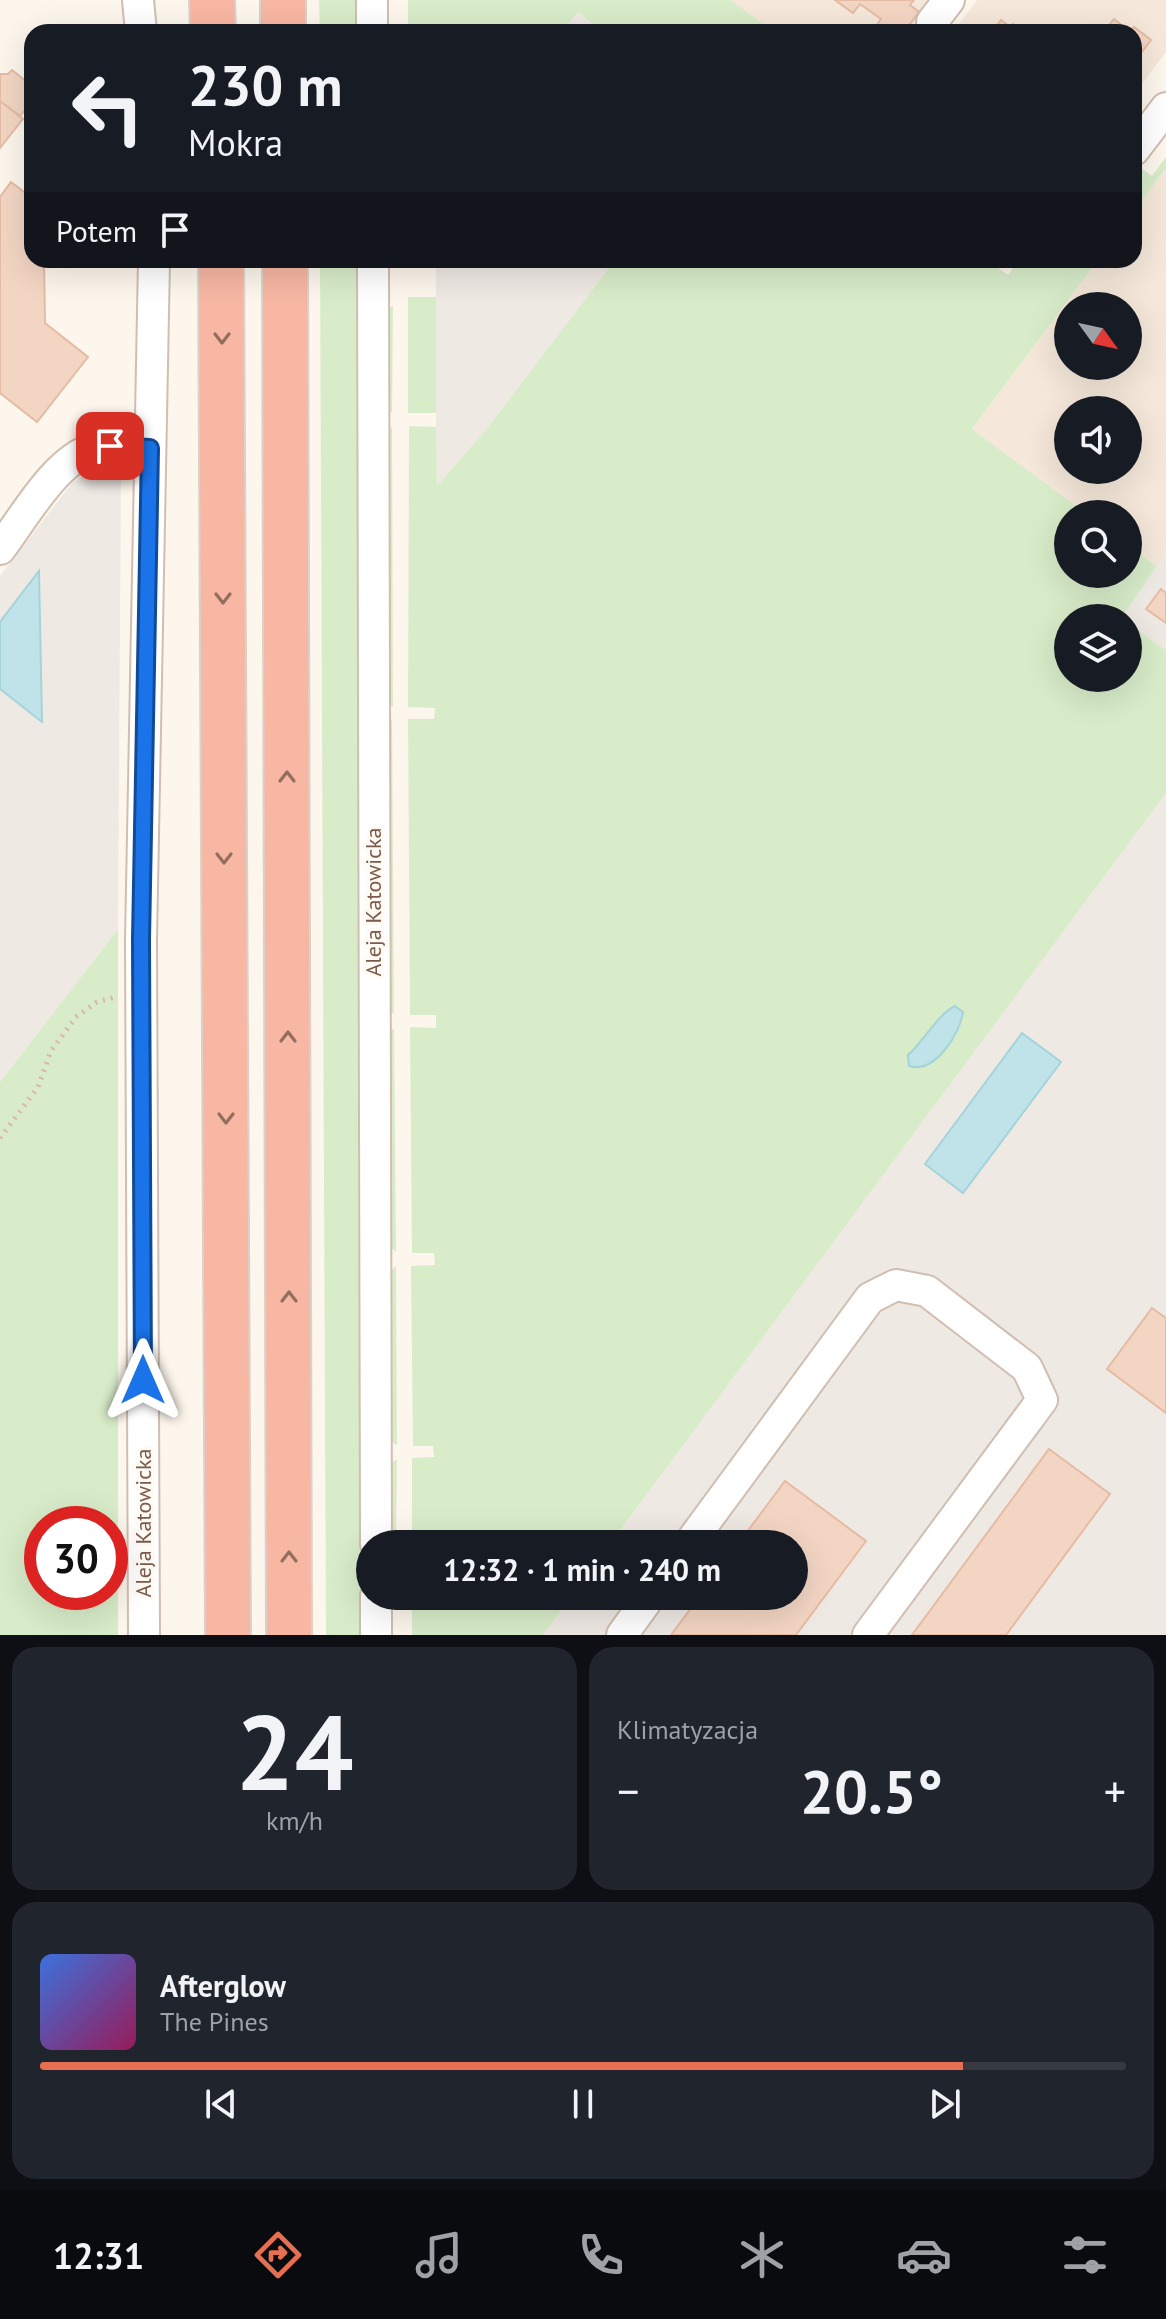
<!DOCTYPE html>
<html lang="pl">
<head>
<meta charset="utf-8">
<style>
  body { margin:0; font-family:"PT Sans",sans-serif; background:#20242c; color:#f1f3f6; height:100vh; display:flex; flex-direction:column; font-size:30px; white-space:nowrap }
  * { box-sizing:border-box; margin:0 }
  p { font-size:26px; color:#9ea1a6 }
  .icon { flex:none; width:44px; height:44px; fill:none; stroke:currentColor; stroke-width:2; stroke-linecap:round; stroke-linejoin:round }
  .map { position:relative; height:1635px; overflow:hidden }
  .details { display:flex; flex-direction:column; gap:12px; padding:12px; background:#0d0f14; flex:1 }
  .details>* { flex:none }
  .hud { position:absolute; left:24px; top:24px; width:1118px; height:244px; border-radius:24px; box-shadow:0 8px 32px #0002; background:#171b24; color:#f1f3f6; overflow:hidden }
  .needle { width:52px; rotate:123deg }
  .buttons { position:absolute; left:1054px; top:292px; display:grid; gap:16px }
  .buttons a { display:grid; place-items:center; width:88px; height:88px; border-radius:50%; background:#171b24; box-shadow:0 8px 32px #0002; font-size:40px }
  .speed { position:absolute; left:24px; top:1506px; display:flex; gap:16px; font-size:40px; font-weight:700; text-align:center }
  .speed>* { display:grid; place-content:center; width:104px; height:104px; border-radius:50%; background:#171b24; box-shadow:0 8px 32px #0002; line-height:1 }
  .speed .limit { border:12px solid #d22; background:#fff; color:#111 }
  .pin { position:absolute; display:grid; place-items:center; width:68px; height:68px; color:#fff; margin:-34px; border-radius:16px; box-shadow:0 4px 12px #0006 }
  .me { position:absolute; width:88px; margin:-44px; rotate:0deg; stroke-linejoin:round; filter:drop-shadow(0 0 6px #0008) }
  .turn { display:flex; align-items:center; gap:28px; height:168px; padding:0 32px; font-size:36px }
  .turn .icon { width:104px; height:104px; stroke-width:2.5 }
  .turn b { display:block; font-size:56px; line-height:68px }
  .then { display:flex; align-items:center; height:76px; padding:0 32px; background:#0003; gap:16px; font-size:30px }
  .big { font-size:60px; font-weight:600; line-height:1.1 }
  .details .widget { flex:1; display:flex; flex-direction:column; justify-content:center; gap:12px; min-width:0; padding:0 28px; border-radius:24px; background:#20242c }
  .details .dial { align-items:center; gap:0 }
  .dial b { font-size:104px; line-height:1 }
  .song { display:flex; align-items:center; gap:24px }
  .cover { width:96px; height:96px; border-radius:12px; background:linear-gradient(135deg,hsl(220 70% 55%),hsl(330 70% 35%)) }
  .played { height:8px; border-radius:4px; background:linear-gradient(90deg,#e76f51 85%,#363941 85%) }
  .keys { display:flex; justify-content:space-around; direction:ltr }
  .heat { display:flex; justify-content:space-between; align-items:center; font-size:44px; direction:ltr }
  .details .tiles { flex:1; display:grid; gap:12px; grid-template-columns:1fr 1fr }
  .widget:last-child { grid-column:span 2 }
  .trip { position:absolute; left:356px; top:1530px; width:452px; height:80px; border-radius:40px; background:#171b24; box-shadow:0 8px 32px #0002; font-weight:600; line-height:80px; text-align:center }
  .tab-bar { display:flex; height:128px; justify-content:space-around; align-items:center; background:#090b0e; color:#9ea1a6 }
  .tab-bar .icon { width:56px; height:56px }
  .tab-bar .active { color:#e76f51 }
  .tab-bar b { font-size:36px; color:#f1f3f6 }
  .map>svg:first-child { display:block }
  .residential { fill:#f5e8da; fill-rule:evenodd }
  .industrial { fill:#efe9e4 }
  .green { fill:#d8ecc9; fill-rule:evenodd }
  .water { fill:#bfe3e8; stroke:#a5d3da; stroke-width:2 }
  .building { fill:#f3d5c3; stroke:#e6bba3; stroke-width:2 }
  .lines { fill:none; stroke-linecap:round; stroke-linejoin:round }
  .minor-casing { stroke:#d1beb0; stroke-width:34 }
  .highway-casing { stroke:#dad1cd; stroke-width:48 }
  .path { stroke:#d9b8a5; stroke-width:5; stroke-dasharray:2 6; stroke-linecap:butt }
  .minor { stroke:#fff; stroke-width:30 }
  .highway { stroke:#f7b7a3; stroke-width:44 }
  .oneway { stroke:#936e5e }
  .route-casing { stroke:#114b97; stroke-width:20 }
  .route { stroke:#1a73e8; stroke-width:14 }
  .labels { text-anchor:middle; stroke-width:7; stroke-linejoin:round; paint-order:stroke }
  .street-label { font-size:22px; fill:#7a5c4d; stroke:#fffaf3 }
</style>
</head>
<body>
<div class="map">
<svg width="1166" height="1635" viewBox="0 0 1166 1635">
  <rect width="100%" height="100%" fill="#fdf6ec"/>
  <path class="residential" d="M731,0H936V32H774Z
    M977,0H1166V52L1134,94V32H953Z
    M1166,168V554L1157,566L1128,544V514H1087L972,429L1098,260H1134V211ZM1068,306H1128V366H1068ZM1068,410H1128V470H1068Z"/>
  <path class="industrial" d="M578,12L603,32H562Z
    M436,260H615L489,426L436,487Z
    M121,466L118,929L0,1082V576L73,482L97,468Z
    M1166,554V650L1128,623V618L1119,617Z
    M1166,793V1635H543L572,1596H794V1544H610Z"/>
  <path class="green" d="M319,0H357V32H320Z
    M408,0H731L774,32H603L578,12L562,32H408Z
    M1166,157V168L1134,211V166L1136,164L1152,176Z
    M320,260H357L362,1635H326Z
    M615,260H987L1008,275L1019,260H1045L1054,266L1059,260H1098L972,429L1087,514H1068V574H1128V545L1157,566L1121,618H1068V678H1128V623L1166,650V793L610,1544H412V1458L434,1457L433,1446H413L411,1266L435,1265L434,1253H412L410,1027L436,1028V1015H410L408,719H434L435,708L408,707L409,426L436,427L437,486L489,426Z
    M408,297H436V413H408Z
    M393,305L392,413L388,410L384,313Z
    M392,427L393,707L389,704L387,430Z
    M392,720L394,1014L389,1010L387,726Z
    M118,929V1635H0V1082ZM42,1524H110V1592H42Z
    M394,1028L396,1252L389,1246V1032Z
    M396,1266L397,1445L390,1441V1272Z
    M397,1459L396,1544H389V1465Z
    M412,1596H572L543,1635H412Z"/>
  <path class="water" d="M39,571L42,722L0,689V622Z
    M955,1006L963,1012C960,1034 935,1074 909,1066L908,1055C924,1041 937,1015 955,1006Z
    M1022,1033L1061,1062L963,1193L925,1164Z"/>
  <path class="building" d="M835,0H914L910,5L919,12L904,32H878L874,29L881,19L860,4L853,13Z
    M1114,19L1130,32L1134,27L1151,40L1134,62V32H1104Z
    M1001,20L1010,27L1013,24L1023,32H992Z
    M12,70L32,86V101L20,116L0,101V74H8Z
    M0,101L23,119L0,148Z
    M11,182L32,198V260H44L45,323L88,357L37,422L0,393V197Z
    M1161,589L1166,593V623L1146,609Z
    M1152,1308L1166,1318V1413L1107,1369Z
    M1049,1449L1110,1494L1006,1635H912Z
    M785,1481L866,1541L796,1635H671L700,1596H794V1544H738Z"/>
  <g class="lines">
    <defs>
      <path id="minor" d="M138,0L141,32
        M372,0V32
        M932,22L949,0
        M1134,150L1166,108
        M373,260L376,1544
        M0,549C23,519 56,459 93,449C111,443 131,447 150,448
        M689,1544L870,1298L896,1285L927,1291L1027,1368L1042,1400L868,1635
        M144,1635L141,940L154,260
        M376,1635V1596
        M622,1635L650,1596"/>
      <path id="highway" d="M212,0L213,32
        M283,0V32
        M221,260L228,1635
        M285,260L289,1635"/>
    </defs>
    <use href="#minor" class="minor-casing"/>
    <use href="#highway" class="highway-casing"/>
    <path class="path" d="M0,1138L38,1087L51,1051L76,1017L97,1002L116,997"/>
    <use href="#minor" class="minor"/>
    <use href="#highway" class="highway"/>
  </g>
  <defs><path id="oneway-chevron" d="M-2-3.5L2.5 0L-2 3.5" fill="none" stroke-width="1.6" stroke-linecap="round" stroke-linejoin="round" transform="scale(2)"/></defs>
  <g class="oneway">
    <use href="#oneway-chevron" transform="translate(222 338) rotate(90)"/>
    <use href="#oneway-chevron" transform="translate(223 598) rotate(90)"/>
    <use href="#oneway-chevron" transform="translate(287 777) rotate(-90)"/>
    <use href="#oneway-chevron" transform="translate(224 858) rotate(90)"/>
    <use href="#oneway-chevron" transform="translate(288 1037) rotate(-90)"/>
    <use href="#oneway-chevron" transform="translate(226 1118) rotate(90)"/>
    <use href="#oneway-chevron" transform="translate(289 1297) rotate(-90)"/>
    <use href="#oneway-chevron" transform="translate(289 1557) rotate(-90)"/>
  </g>
  <g class="lines">
    <defs>
      <path id="route" d="M110,446L150,448L141,940L143,1380"/>
    </defs>
    <use href="#route" class="route-casing"/>
    <use href="#route" class="route"/>
  </g>
  <g class="labels">
    <g class="street-label">
      <text transform="translate(373 902) rotate(-90)" y="8">Aleja Katowicka</text>
      <text transform="translate(143 1523) rotate(-90)" y="8">Aleja Katowicka</text>
    </g>
  </g>
</svg>
<div class="buttons">
<a><svg class="needle" viewBox="-14 -14 28 28"><path d="M0-13l5 13h-10z" fill="#e53935"/><path d="M0 13l5-13h-10z" fill="#9ea1a6"/></svg></a>
<a><svg class="icon" aria-label="sound" viewBox="0 0 24 24"><path d="M4 9h4l5-4v14l-5-4H4zM17 9q2 3 0 6"/></svg></a>
<a><svg class="icon" aria-label="search" viewBox="0 0 24 24"><circle cx="10" cy="10" r="6"/><path d="M15 15l6 6"/></svg></a>
<a><svg class="icon" aria-label="layers" viewBox="0 0 24 24"><path d="M12 4l9 5-9 5-9-5zM3 14l9 5 9-5"/></svg></a>
</div>
<div class="speed"><div class="limit">30</div></div>
<div class="pin" style="left:110px;top:446px;background:#d93025"><svg class="icon" aria-label="arrive" viewBox="0 0 24 24"><path d="M6 21V4h12l-3 4 3 4H6"/></svg></div>
<svg class="me" style="left:143px;top:1380px" viewBox="-20 -20 40 40"><path d="M0-17L14 15 0 8-14 15z" fill="#1a73e8" stroke="#fff" stroke-width="4"/></svg>
<div class="trip">12:32 · 1 min · 240 m</div>
<div class="hud">
<div class="turn"><svg class="icon" aria-label="left" viewBox="0 0 24 24"><path d="M17 20v-9H6M10 6l-5 5 5 5"/></svg><div><b>230 m</b>Mokra</div></div>
<div class="then">Potem<svg class="icon" aria-label="arrive" viewBox="0 0 24 24"><path d="M6 21V4h12l-3 4 3 4H6"/></svg></div>
</div>
</div>
<section class="details">
<div class="tiles">
<div class="widget dial"><b>24</b><p>km/h</p></div>
<div class="widget"><p>Klimatyzacja</p>
<div class="heat"><a>−</a><b class="big">20.5°</b><a>+</a></div>
</div>
<div class="widget">
<div class="song"><i class="cover"></i><div><b>Afterglow</b><p>The Pines</p></div></div>
<div class="played"></div>
<div class="keys"><svg class="icon" aria-label="previous" viewBox="0 0 24 24"><path d="M18 5L8 12l10 7zM5 5v14"/></svg><svg class="icon" aria-label="pause" viewBox="0 0 24 24"><path d="M8 5v14M16 5v14"/></svg><svg class="icon" aria-label="next" viewBox="0 0 24 24"><path d="M6 5l10 7-10 7zM19 5v14"/></svg></div>
</div>
</div>
</section>
<nav class="tab-bar">
<b>12:31</b>
<svg class="icon active" aria-label="directions" viewBox="0 0 24 24"><path d="M12 3l9 9-9 9-9-9zM9 14v-3h6M13 9l2 2-2 2"/></svg>
<svg class="icon" aria-label="music" viewBox="0 0 24 24"><path d="M9 18V5l10-2v13"/><circle cx="6" cy="18" r="3"/><circle cx="16" cy="16" r="3"/></svg>
<svg class="icon" aria-label="phone" viewBox="0 0 24 24"><path d="M5 4h4l2 5-3 2q2 4 5 5l2-3 5 2v4C11 20 4 13 5 4z"/></svg>
<svg class="icon" aria-label="climate" viewBox="0 0 24 24"><path d="M12 3v18M4 7l16 10M4 17L20 7"/></svg>
<svg class="icon" aria-label="car" viewBox="0 0 24 24"><path d="M5 17H2v-5l4-1 3-4h7l3 4 3 1v5h-3M9 17h6M6 11h13"/><circle cx="7" cy="17" r="2"/><circle cx="17" cy="17" r="2"/></svg>
<svg class="icon" aria-label="filters" viewBox="0 0 24 24"><path d="M4 7h16M4 17h16"/><circle cx="9" cy="7" r="2"/><circle cx="15" cy="17" r="2"/></svg>
</nav>
</body>
</html>
